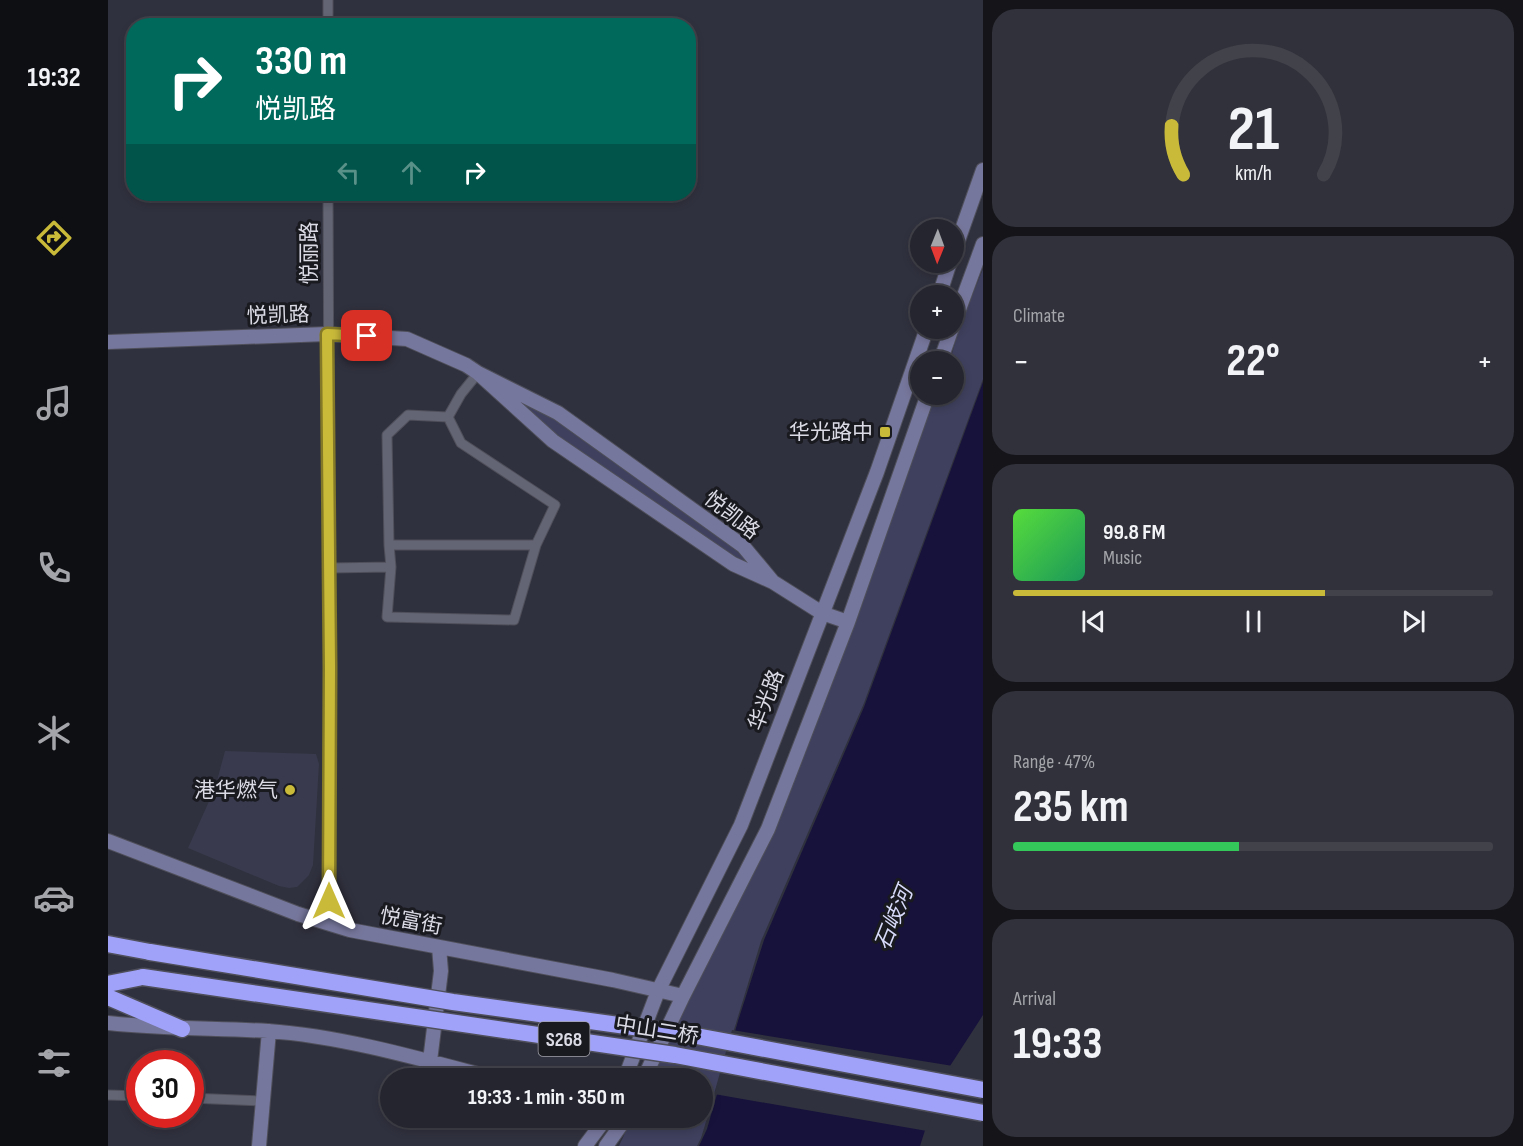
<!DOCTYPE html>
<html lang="en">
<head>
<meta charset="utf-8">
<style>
  body { margin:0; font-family:"Sofia Sans Condensed","Noto Sans SC",sans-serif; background:#30313a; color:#f1f3f6; height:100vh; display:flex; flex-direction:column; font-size:22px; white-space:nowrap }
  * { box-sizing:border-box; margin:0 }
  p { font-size:20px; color:#a3a5aa }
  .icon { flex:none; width:33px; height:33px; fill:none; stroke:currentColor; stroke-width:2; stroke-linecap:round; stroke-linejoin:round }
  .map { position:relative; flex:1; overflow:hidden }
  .side { display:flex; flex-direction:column; gap:9px; padding:9px; background:#141419; width:540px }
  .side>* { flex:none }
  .hud { position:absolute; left:18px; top:18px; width:570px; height:183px; border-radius:24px; box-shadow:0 3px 9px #0003,0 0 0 2px #41424a; background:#00695c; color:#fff; overflow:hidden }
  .needle { width:39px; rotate:181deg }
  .fabs { position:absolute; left:802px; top:219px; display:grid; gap:12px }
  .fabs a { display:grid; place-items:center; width:54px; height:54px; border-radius:50%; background:#24252e; box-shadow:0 3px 9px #0003,0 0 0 2px #41424a; font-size:30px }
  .speed { position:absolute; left:18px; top:1050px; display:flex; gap:12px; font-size:30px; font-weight:700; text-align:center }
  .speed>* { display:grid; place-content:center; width:78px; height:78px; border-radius:50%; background:#24252e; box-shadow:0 3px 9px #0003,0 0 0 2px #41424a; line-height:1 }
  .speed .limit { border:9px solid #d22; background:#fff; color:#111 }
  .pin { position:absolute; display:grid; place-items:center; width:51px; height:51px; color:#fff; margin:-26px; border-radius:12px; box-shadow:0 3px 9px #0006 }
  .me { position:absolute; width:66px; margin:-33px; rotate:0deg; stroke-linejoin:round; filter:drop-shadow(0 0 4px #0008) }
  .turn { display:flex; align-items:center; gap:21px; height:126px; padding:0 30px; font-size:27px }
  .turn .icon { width:78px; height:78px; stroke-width:2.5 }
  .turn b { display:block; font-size:42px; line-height:51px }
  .lanes { display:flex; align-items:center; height:57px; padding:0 30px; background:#0003; justify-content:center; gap:30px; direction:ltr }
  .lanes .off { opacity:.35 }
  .big { font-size:45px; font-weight:700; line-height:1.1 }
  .side .widget { flex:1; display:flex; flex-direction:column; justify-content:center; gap:9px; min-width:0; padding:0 21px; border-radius:24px; background:#30313a }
  .side .dial { align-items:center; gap:0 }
  .dial svg { height:156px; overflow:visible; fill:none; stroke:#41424a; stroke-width:7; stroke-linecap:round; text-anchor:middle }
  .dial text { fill:#f1f3f6; stroke:none }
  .song { display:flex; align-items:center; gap:18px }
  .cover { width:72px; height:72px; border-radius:9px; background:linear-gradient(135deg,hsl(110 70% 55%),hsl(150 70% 35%)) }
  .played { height:6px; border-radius:3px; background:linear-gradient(90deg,#caba3a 65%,#41424a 65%) }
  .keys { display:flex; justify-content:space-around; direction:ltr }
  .heat { display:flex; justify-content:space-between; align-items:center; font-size:33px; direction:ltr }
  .charge { height:9px; border-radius:4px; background:linear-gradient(90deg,#34c759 47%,#41424a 0) }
  .trip { position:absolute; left:272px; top:1068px; width:333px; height:60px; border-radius:30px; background:#24252e; box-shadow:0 3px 9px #0003,0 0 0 2px #41424a; font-weight:700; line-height:60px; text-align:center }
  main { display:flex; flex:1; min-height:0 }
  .tab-bar { display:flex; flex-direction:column; width:108px; justify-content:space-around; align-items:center; background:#0e0f12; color:#a3a5aa }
  .tab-bar .icon { width:42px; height:42px }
  .tab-bar .active { color:#caba3a }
  .tab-bar b { font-size:27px; color:#f1f3f6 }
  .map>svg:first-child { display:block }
  .built { fill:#393a4d }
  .green { fill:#3f405d }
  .water { fill:#16123b }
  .pier { fill:#30313e }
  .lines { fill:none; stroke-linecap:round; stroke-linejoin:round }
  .street-casing { stroke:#4e4f5a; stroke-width:11 }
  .secondary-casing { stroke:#4e4f5a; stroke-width:16 }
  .highway-casing { stroke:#4e4f5a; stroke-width:19 }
  .street { stroke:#646574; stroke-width:9 }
  .secondary { stroke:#76779c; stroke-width:14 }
  .highway { stroke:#a0a1f9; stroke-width:16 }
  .highway-bridge-casing { stroke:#4e4f5a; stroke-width:19; stroke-linecap:butt }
  .highway-bridge { stroke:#a0a1f9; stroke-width:16 }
  .route-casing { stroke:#837926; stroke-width:15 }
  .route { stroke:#caba3a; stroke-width:10 }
  .poi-dot { fill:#caba3a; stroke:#191920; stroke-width:2 }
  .labels { text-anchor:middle; stroke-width:6; stroke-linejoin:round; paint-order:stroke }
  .shield { fill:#191920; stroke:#a0a1a9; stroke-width:1.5 }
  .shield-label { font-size:20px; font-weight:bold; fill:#dadbe4 }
  .street-label { font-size:21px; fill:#dadbe4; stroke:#191920 }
  .poi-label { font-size:21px; fill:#dadbe4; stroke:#191920; text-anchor:end }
  .water-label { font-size:22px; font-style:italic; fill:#d7daf9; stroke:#191920 }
</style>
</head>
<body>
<main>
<nav class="tab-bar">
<b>19:32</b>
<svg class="icon active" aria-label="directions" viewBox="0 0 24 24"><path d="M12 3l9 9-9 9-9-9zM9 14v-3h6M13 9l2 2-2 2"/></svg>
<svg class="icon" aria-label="music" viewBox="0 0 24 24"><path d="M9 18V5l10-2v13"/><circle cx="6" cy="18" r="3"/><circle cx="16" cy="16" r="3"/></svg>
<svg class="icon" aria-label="phone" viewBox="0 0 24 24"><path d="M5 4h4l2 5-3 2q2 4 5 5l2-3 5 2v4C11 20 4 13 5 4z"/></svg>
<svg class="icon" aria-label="climate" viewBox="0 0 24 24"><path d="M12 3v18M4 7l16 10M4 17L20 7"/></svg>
<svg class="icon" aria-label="car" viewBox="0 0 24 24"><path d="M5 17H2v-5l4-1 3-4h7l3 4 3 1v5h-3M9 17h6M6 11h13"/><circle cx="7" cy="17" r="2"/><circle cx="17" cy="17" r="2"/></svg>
<svg class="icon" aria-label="filters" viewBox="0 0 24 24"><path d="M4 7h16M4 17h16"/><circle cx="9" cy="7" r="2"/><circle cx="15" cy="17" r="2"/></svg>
</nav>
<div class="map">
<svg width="875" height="1146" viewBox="0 0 875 1146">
  <rect width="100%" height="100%" fill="#30313e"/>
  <path class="built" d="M117,751L208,754L211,764L205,865L201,875L189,887L181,888L171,886L80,848L107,788Z"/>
  <path class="green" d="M875,269V379L756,703L653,941L593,1138L589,1146H511L524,1118H594V1078H542L650,856L823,395L846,394V362L842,361L852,325Z
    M413,402L451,420L635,552L646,570L443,432L421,415Z"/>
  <path class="water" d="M875,382V1015L833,1080L812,1146H591L599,1129L630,1021L656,940L756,707Z"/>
  <path class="pier" d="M624,1030L845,1066L836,1081L819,1131L606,1094Z"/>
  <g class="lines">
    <defs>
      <path id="street" d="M220,26V0
        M220,194L222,667L221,924
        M300,415L340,417L353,443L447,505L428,545L406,620L279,617L283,567L281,545L279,435Z
        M340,417L353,394L370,373
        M281,545H428
        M221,568L283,567
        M0,1095L32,1096
        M82,1098L155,1101"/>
      <path id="secondary" d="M846,252L875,170
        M831,296L842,262
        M846,323L875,244
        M0,342L219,334L299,339L358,365L370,373L445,441L625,564L665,582L635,546L450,413L370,373
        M832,362L844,328
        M665,582L714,613L740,622
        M0,841L190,914L242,930L505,980L575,996
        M0,1023C54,1029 106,1028 160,1031C233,1036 313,1059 384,1078
        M322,1061L333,971L331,947
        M517,1078L550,991L633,825L769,472L819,328
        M536,1078L575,996L660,829L740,622L820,394
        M151,1146L161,1031
        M477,1146L498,1118
        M498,1146L518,1118"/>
      <path id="highway" d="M0,944L42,952
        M0,984L35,977
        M0,997L74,1029"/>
    </defs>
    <use href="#street" class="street-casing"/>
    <use href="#secondary" class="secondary-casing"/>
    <use href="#highway" class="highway-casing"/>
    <use href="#street" class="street"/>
    <use href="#secondary" class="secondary"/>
    <use href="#highway" class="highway"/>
    <defs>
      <path id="highway-bridge" d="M42,952L345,1002L583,1035L875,1090
        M35,977L567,1055L875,1113"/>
    </defs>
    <use href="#highway-bridge" class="highway-bridge-casing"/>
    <use href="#highway-bridge" class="highway-bridge"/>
  </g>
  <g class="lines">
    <defs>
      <path id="route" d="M221,901L222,667L219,334L259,336"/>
    </defs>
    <use href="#route" class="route-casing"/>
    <use href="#route" class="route"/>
  </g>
  <g class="poi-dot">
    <rect x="771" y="426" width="12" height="12" rx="3"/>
    <circle cx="182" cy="790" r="6"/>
  </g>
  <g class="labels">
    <rect class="shield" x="430.5" y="1022" width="51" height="34" rx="4.5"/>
    <g class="shield-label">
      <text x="456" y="1046">S268</text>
    </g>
    <g class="street-label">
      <text transform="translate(201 253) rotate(-90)" y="7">悦丽路</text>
      <text transform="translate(170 315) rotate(-2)" y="7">悦凯路</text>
      <text transform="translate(624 515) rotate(38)" y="7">悦凯路</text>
      <text transform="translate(658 700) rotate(-69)" y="7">华光路</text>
      <text transform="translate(303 921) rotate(11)" y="7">悦富街</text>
      <text transform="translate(549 1030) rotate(9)" y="7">中山二桥</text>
    </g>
    <g class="poi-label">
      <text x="765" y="439">华光路中</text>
      <text x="170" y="797">港华燃气</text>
    </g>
    <g class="water-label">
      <text transform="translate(785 918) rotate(-68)" y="8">石岐河</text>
    </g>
  </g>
</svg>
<div class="fabs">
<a><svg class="needle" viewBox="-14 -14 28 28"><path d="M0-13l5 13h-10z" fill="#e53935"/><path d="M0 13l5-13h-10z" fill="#a3a5aa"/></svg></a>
<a>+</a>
<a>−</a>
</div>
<div class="speed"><div class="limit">30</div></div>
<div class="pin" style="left:259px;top:336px;background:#d93025"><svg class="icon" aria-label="arrive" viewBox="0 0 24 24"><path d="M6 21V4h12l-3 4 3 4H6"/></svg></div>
<svg class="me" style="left:221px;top:901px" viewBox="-20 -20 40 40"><path d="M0-17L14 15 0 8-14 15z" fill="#caba3a" stroke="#fff" stroke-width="4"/></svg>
<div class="trip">19:33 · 1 min · 350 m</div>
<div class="hud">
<div class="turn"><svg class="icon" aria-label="right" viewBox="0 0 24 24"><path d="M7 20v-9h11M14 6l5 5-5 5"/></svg><div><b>330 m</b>悦凯路</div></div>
<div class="lanes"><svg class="icon off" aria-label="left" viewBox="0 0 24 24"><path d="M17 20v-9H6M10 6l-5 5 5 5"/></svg><svg class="icon off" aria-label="ahead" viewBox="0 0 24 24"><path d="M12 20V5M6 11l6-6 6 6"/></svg><svg class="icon" aria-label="right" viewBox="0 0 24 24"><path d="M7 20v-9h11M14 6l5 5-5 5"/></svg></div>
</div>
</div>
<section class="side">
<div class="widget dial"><svg viewBox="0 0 100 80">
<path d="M14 69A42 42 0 1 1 86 69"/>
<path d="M14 69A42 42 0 0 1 8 44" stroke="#caba3a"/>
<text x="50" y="56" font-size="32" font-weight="700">21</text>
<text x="50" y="72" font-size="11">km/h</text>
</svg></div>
<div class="widget"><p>Climate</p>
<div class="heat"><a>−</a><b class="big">22°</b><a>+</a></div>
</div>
<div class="widget">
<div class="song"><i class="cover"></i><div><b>99.8 FM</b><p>Music</p></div></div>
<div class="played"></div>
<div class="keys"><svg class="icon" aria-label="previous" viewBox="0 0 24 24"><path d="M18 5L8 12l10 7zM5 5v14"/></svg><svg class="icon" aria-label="pause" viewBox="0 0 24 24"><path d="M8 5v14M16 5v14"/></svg><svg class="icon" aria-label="next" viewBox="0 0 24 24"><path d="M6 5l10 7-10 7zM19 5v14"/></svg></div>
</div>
<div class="widget"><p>Range · 47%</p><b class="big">235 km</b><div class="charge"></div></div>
<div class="widget"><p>Arrival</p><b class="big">19:33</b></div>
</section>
</main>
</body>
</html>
